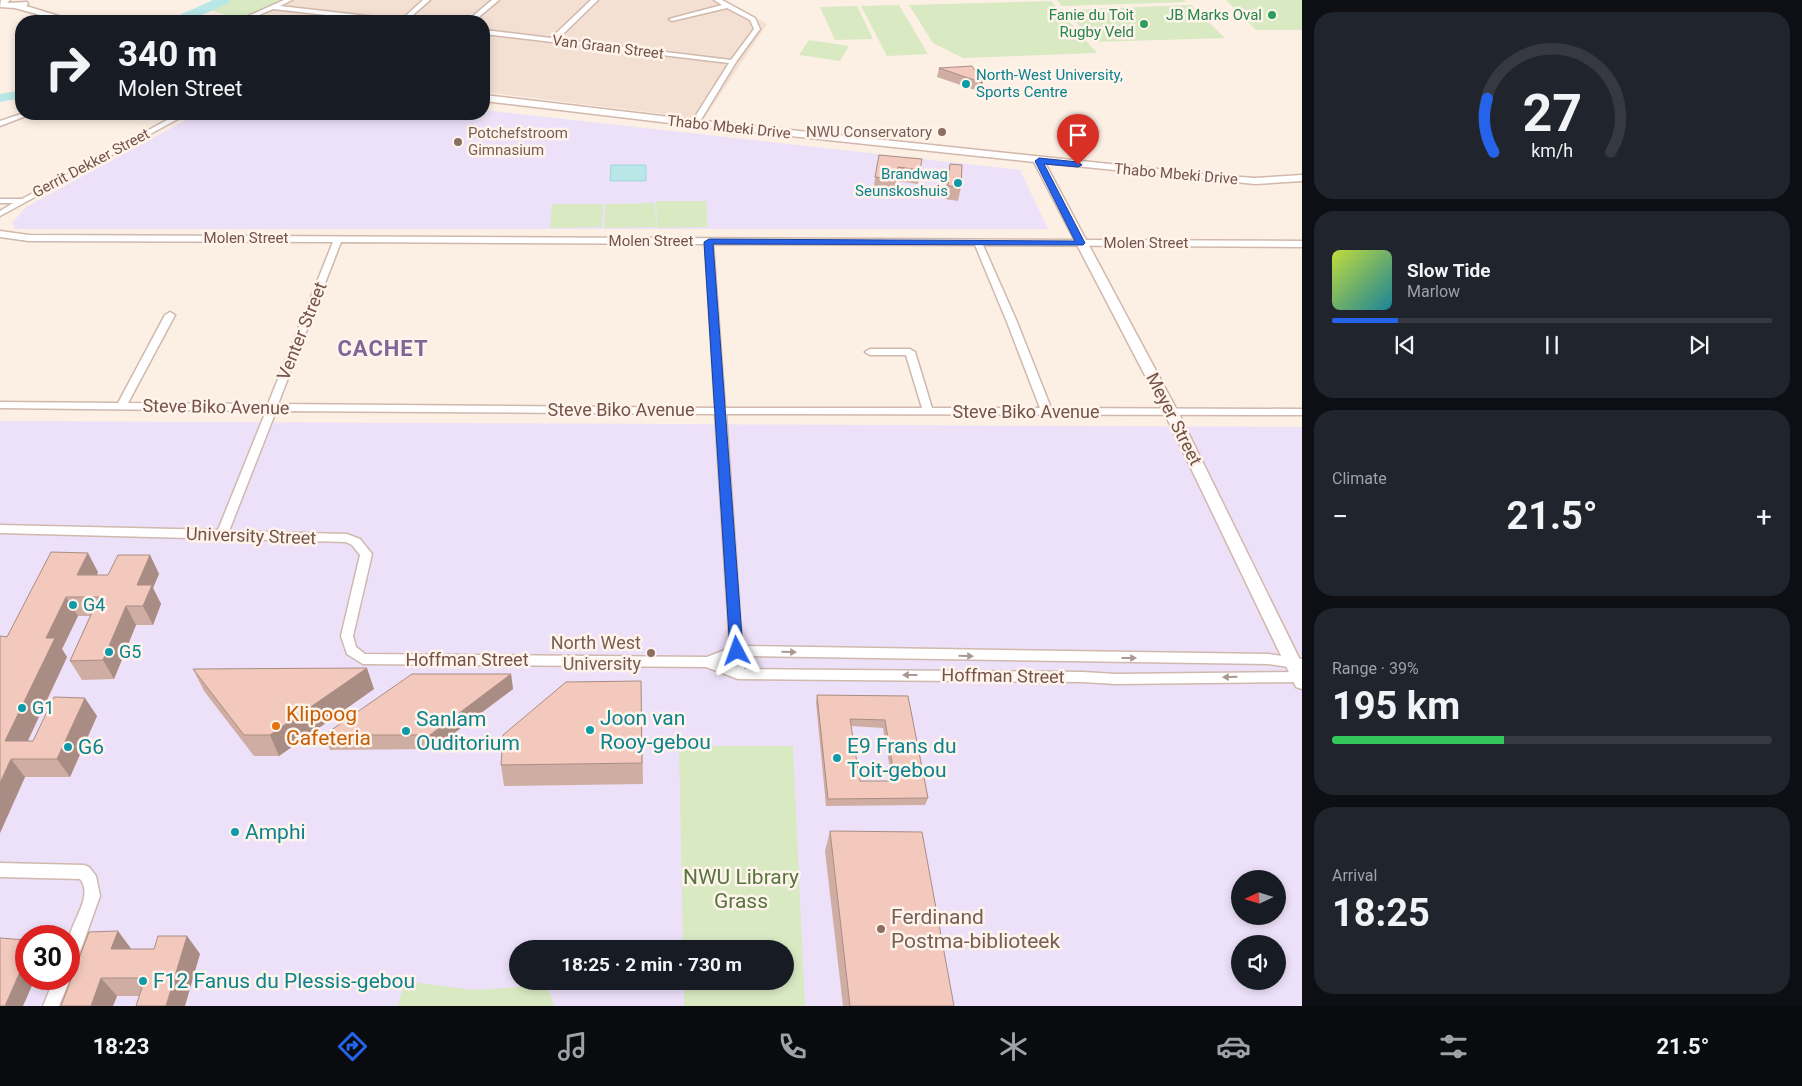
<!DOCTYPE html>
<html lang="en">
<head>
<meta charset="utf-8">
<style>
  body { margin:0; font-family:Roboto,sans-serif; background:#20242c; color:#f1f3f6; height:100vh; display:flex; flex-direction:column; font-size:19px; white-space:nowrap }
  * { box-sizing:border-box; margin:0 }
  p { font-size:16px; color:#9ea1a6 }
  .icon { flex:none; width:28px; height:28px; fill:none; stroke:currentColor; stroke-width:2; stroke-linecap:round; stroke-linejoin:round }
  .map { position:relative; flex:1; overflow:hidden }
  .panel { display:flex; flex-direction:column; gap:12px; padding:12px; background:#0d0f14; width:500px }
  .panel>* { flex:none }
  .banner { position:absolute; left:15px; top:15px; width:475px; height:105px; border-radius:20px; box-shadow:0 2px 8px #0003; background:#171b24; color:#f1f3f6; overflow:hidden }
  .needle { width:32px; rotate:266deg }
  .controls { position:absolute; left:1231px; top:870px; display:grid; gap:10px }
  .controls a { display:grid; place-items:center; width:55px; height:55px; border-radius:50%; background:#171b24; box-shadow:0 2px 8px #0003; font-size:25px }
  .speed { position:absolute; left:15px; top:925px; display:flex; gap:10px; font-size:25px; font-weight:700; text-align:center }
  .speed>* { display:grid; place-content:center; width:65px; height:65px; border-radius:50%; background:#171b24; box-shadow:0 2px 8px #0003; line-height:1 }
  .speed .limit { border:8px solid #d22; background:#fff; color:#111 }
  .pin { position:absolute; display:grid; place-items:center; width:42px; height:42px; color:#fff; margin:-51px -21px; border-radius:50% 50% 50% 0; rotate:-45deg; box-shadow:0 0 5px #0007 }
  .pin .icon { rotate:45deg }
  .me { position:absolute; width:55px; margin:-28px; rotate:356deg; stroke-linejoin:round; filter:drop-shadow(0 0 4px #0008) }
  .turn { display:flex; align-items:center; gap:18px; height:105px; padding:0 20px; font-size:22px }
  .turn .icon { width:65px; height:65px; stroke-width:2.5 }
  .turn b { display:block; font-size:35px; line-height:42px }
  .big { font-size:38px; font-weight:700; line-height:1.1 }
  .panel .tile { flex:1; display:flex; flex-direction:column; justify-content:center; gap:8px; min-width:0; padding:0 18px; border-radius:20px; background:#20242c }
  .panel .dial { align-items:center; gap:0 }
  .dial svg { height:130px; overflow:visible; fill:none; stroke:#363941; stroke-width:7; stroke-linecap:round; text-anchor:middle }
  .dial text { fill:#f1f3f6; stroke:none }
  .song { display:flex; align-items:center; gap:15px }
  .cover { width:60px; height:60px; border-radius:8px; background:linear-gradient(135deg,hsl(70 70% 55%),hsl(190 70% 35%)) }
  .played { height:5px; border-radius:2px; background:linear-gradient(90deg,#2563eb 15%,#363941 15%) }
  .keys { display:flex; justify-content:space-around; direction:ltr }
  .heat { display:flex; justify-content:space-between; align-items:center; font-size:28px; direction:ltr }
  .charge { height:8px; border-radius:4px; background:linear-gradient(90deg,#34c759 39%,#363941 0) }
  .trip { position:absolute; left:509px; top:940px; width:285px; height:50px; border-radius:25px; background:#171b24; box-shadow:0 2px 8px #0003; font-weight:700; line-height:50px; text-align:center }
  .tab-bar { display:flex; height:80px; justify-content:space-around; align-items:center; background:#090b0e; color:#9ea1a6 }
  .tab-bar .icon { width:35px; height:35px }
  .tab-bar .active { color:#2563eb }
  .tab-bar b { font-size:22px; color:#f1f3f6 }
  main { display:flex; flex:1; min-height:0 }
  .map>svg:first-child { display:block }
  .residential { fill:#f4e0d3 }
  .education { fill:#ede1f9; fill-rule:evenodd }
  .green { fill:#d9eac3 }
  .water { fill:#b9e6e6; stroke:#9fd8d8 }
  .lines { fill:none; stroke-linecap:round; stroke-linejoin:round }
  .river { fill:#b9e6e6; fill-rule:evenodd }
  .street-casing { stroke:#d0b8ad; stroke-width:3 }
  .secondary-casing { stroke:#d3b7ab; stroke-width:3 }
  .street { fill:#fff; fill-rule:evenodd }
  .secondary { fill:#fff; fill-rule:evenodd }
  .wall { fill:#d0ada2; fill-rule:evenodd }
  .shaded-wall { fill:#a98d84 }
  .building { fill:#f2c9bc; stroke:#a98d84; fill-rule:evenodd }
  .oneway { fill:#ac9892 }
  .route { fill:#2563eb; stroke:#184099 }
  .leisure-dot { fill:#2e9e5b; stroke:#fff4eb; stroke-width:2 }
  .culture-dot { fill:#0f9aa8; stroke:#fff4eb; stroke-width:2 }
  .education-dot { fill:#8d6e63; stroke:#fff4eb; stroke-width:2 }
  .food-dot { fill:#e8710a; stroke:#fff4eb; stroke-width:2 }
  .labels { text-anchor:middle; stroke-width:5; stroke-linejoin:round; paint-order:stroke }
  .far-leisure-label { font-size:15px; fill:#27864d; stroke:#fff4eb; text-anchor:end }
  .far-street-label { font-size:15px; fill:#755349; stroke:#fff4eb }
  .far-culture-label { font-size:15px; fill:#0d838f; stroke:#fff4eb; text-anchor:start }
  .far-education-label { font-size:15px; fill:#785e54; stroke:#fff4eb; text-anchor:end }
  .street-label { font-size:18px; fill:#755349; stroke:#fff4eb }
  .culture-label { font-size:18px; fill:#0d838f; stroke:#fff4eb; text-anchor:start }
  .education-label { font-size:18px; fill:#785e54; stroke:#fff4eb; text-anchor:end }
  .near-food-label { font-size:21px; fill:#c56008; stroke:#fff4eb; text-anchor:start }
  .near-culture-label { font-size:21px; fill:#0d838f; stroke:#fff4eb; text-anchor:start }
  .near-park-label { font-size:21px; fill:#57753f; stroke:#fff4eb }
  .near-education-label { font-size:21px; fill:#785e54; stroke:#fff4eb; text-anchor:start }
  .district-label { font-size:22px; font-weight:bold; letter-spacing:1px; fill:#806599; stroke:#fff4eb }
</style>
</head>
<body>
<main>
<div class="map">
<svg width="1302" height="1006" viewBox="0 0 1302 1006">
  <rect width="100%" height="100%" fill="#fcefe4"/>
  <path class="residential" d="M273,0H725L767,24L704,119L484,92V21H224Z"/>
  <path class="education" d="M484,110L1020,170L1048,229H15L12,223L26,207L197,114H484Z
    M0,421L1302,427V1006H0ZM1240,879H1278V916H1240ZM26,936H69V979H26ZM1240,944H1278V981H1240ZM518,949H785V981H518Z"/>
  <path class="green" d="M224,0H284L239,19L204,8Z
    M1057,0H1184L1186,2L1062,6Z
    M1226,0H1302V30H1256Z
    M1051,1L1097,53L963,58L933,43L909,5Z
    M899,5L928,54L887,56L861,6Z
    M1191,5L1225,38L1094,42L1065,10Z
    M857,6L873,39L835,40L820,7Z
    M809,40L849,46L840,61L799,55Z
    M656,201H706L708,227L657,228Z
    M655,203L656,227L604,228L605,204Z
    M552,204H603L602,227L550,228Z
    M679,746H793L805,1006H684V981H785V949H683Z
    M405,981L473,990L547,985L554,1006H398Z"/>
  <path class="water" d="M611,165H646V181H610Z"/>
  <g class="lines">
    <path class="river" d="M213,0H230L229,3L188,21H171L173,18Z
      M21,90V98L0,102V94Z"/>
    <defs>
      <path id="street" d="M284,0H292L280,6L394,19L397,21H380L273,9L245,21H237Z
        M423,0H430L406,21H400Z
        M492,0H499L474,21H467Z
        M591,0H598L558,39L731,60L754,29L750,20L727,8L672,21L669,19L722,5L714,0H722L755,18L760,29L736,62L699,123L695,125L691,123L729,63L484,34V30L551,38Z
        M21,114H31L0,126V121Z
        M178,114H187L0,216V211L13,203H0V199H22Z
        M0,231L29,235L1302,241V247L983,245L1017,322L1051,408L1302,409V415L726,414L742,646L1268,654L1302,659V669L1268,664L743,656L744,669L1083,672L1116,674L1302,672V682L1116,684L1083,682L738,679L706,667L363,664L347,654L341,636L360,555L352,545L346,542L0,533V525L218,530L266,411L0,408V402L118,403L165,315L170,312L175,315L128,403L268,404L333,242L29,241L0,237ZM341,242L705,244L715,408L278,404ZM713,244L975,245L1007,322L1040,408H932L915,352L910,349H870L865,352L870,355H906L922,408H725ZM276,411L715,414L730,648L707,657L365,654L356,647L353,636L372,554L360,539L347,534L229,531ZM731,659V666L721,662Z
        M0,863L84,865L89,867L96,876L100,896L75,966L69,968C69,959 67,949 69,940C71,921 94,896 80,879L0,877Z
        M69,976L70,979L59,1006H43L54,979H69Z"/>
      <path id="secondary" d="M1,0H10L7,3L27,2L28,4L26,6L75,21H62L15,8L0,7Z
        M484,95L695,120L1213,175L1255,178L1302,175V181L1255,184L1045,163L1178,412L1302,664V689L1296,687L1164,412L1034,162L695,126L484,101Z"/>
    </defs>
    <use href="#street" class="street-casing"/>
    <use href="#secondary" class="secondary-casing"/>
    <use href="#street" class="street"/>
    <use href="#secondary" class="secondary"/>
  </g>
  <path class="wall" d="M939,68L983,83L981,92L937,77Z
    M879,155L920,170L918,184L896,181L894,193L873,191Z
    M950,164L961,187L958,201L945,199L947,178Z
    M150,555L159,574L153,588L161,604L153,625H136L114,679L82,680L70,661L90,616H78L62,649L67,657L28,741H33L97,716L70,777H25L0,833V636L7,637L98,572L97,575H108Z
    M193,669L374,689L279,756H254L204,691Z
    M511,674L513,689L433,749L330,750L324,735Z
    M641,681L643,784L504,786L501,765Z
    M817,695L908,696L928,798L925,805L826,806L816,702ZM851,726L883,728L892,781H860Z
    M830,831L954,1006H843L825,851Z
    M118,931L131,949H154L187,936L200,954L139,996H117L113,1006H61Z"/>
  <path class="shaded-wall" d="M88,553L98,572L88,594L77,575Z
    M150,555L159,574L153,588L161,604L153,625L143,606L137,585Z
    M66,597L78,616L62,649L67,657L19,759L5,741L46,638Z
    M126,606L136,625L114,679L103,660Z
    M367,668L374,689L279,756L270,735Z
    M511,674L513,689L433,749L430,735Z
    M85,698L97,716L70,777L57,759Z
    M11,759L25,777L0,833V783Z
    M118,931L132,950L111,949Z
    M187,936L200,954L185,1006H166Z
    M26,958V979H35L23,1006H5Z
    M101,978L117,996L113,1006H91Z"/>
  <path class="building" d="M972,66L983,83L939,68Z
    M879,155L922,159L920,170L898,167L896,180L875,177Z
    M950,164L962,165L961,187L948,186Z
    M51,552L88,553L77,575H108L118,555H150L137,585H152L143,606H126L103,660L70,661L99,597H66L46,638H55L5,741H33L54,697L85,698L57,759H11L0,783V636L7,637Z
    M367,668L270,735H244L193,669Z
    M412,674H511L430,735H324Z
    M641,681L642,763L501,765L503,735L566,682Z
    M817,695L908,696L928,798L828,799ZM850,719L885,720L895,781H860Z
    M830,831L922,832L954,1006H850Z
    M118,931L111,949H154L158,936H187L166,1006H136L145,978H101L91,1006H61L89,932Z
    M0,938L26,940V958L5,1006H0Z"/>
  <defs><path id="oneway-solid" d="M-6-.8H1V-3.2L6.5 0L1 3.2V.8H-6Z" transform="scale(1.25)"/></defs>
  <g class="oneway">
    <use href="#oneway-solid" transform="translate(789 652) rotate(1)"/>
    <use href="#oneway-solid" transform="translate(966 656) rotate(1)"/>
    <use href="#oneway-solid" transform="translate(1129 658)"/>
    <use href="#oneway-solid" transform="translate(910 675) rotate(-180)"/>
    <use href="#oneway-solid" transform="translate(1230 677) rotate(179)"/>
  </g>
  <path class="route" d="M1039,158L1078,162L1082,165L1078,167L1044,164L1085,243L1083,245L713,244L743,651L741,655L737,656L732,655L730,651L704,242L709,239L1075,241L1035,161Z"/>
  <g class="leisure-dot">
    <circle cx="1272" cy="15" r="5"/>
    <circle cx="1144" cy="24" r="5"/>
  </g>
  <g class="culture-dot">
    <circle cx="966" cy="84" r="5"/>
    <circle cx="958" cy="183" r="5"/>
    <circle cx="73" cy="605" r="5"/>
    <circle cx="109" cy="652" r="5"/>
    <circle cx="22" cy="708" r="5"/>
    <circle cx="590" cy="730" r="5"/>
    <circle cx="406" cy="731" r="5"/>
    <circle cx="68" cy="747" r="5"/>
    <circle cx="837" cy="758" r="5"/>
    <circle cx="235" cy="832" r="5"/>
    <circle cx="143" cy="981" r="5"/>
  </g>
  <g class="education-dot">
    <circle cx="942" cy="132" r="5"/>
    <circle cx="458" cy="142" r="5"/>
    <circle cx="651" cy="653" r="5"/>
    <circle cx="881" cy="929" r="5"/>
  </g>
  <circle class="food-dot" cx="276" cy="726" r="5"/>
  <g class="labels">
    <g class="far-leisure-label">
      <text x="1134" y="20">Fanie du Toit<tspan x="1134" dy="17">Rugby Veld</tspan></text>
      <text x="1262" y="20">JB Marks Oval</text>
    </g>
    <g class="far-street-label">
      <text transform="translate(608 47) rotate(7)" y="5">Van Graan Street</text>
      <text transform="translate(729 127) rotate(6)" y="5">Thabo Mbeki Drive</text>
      <text transform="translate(91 163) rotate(-28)" y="5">Gerrit Dekker Street</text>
      <text transform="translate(1176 174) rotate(5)" y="5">Thabo Mbeki Drive</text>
      <text x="246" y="243">Molen Street</text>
      <text x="651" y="246">Molen Street</text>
      <text x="1146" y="248">Molen Street</text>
    </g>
    <g class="far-culture-label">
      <text x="976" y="80">North-West University,<tspan x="976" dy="17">Sports Centre</tspan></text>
      <text x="948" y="179" text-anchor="end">Brandwag<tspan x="948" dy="17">Seunskoshuis</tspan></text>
    </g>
    <g class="far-education-label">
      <text x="932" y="137">NWU Conservatory</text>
      <text x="468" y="138" text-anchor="start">Potchefstroom<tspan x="468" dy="17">Gimnasium</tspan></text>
    </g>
    <g class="street-label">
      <text transform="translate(302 331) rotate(-68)" y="6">Venter Street</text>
      <text transform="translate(216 407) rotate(1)" y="6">Steve Biko Avenue</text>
      <text x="621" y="416">Steve Biko Avenue</text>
      <text x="1026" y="418">Steve Biko Avenue</text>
      <text transform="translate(1174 419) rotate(63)" y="6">Meyer Street</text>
      <text transform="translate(251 536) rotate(2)" y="6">University Street</text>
      <text x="467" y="666">Hoffman Street</text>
      <text transform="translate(1003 676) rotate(1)" y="6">Hoffman Street</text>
    </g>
    <g class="culture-label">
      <text x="83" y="611">G4</text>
      <text x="119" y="658">G5</text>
      <text x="32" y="714">G1</text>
    </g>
    <g class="education-label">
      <text x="641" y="649">North West<tspan x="641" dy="21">University</tspan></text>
    </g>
    <g class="near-food-label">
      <text x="286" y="721">Klipoog<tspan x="286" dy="24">Cafeteria</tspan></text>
    </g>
    <g class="near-culture-label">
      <text x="600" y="725">Joon van<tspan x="600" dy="24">Rooy-gebou</tspan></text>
      <text x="416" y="726">Sanlam<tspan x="416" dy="24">Ouditorium</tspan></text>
      <text x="847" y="753">E9 Frans du<tspan x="847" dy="24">Toit-gebou</tspan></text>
      <text x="78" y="754">G6</text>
      <text x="245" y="839">Amphi</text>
      <text x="153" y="988">F12 Fanus du Plessis-gebou</text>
    </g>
    <g class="near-park-label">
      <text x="741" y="884">NWU Library<tspan x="741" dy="24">Grass</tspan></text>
    </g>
    <g class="near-education-label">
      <text x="891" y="924">Ferdinand<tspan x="891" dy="24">Postma-biblioteek</tspan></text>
    </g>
    <g class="district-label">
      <text x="383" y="356">CACHET</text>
    </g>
  </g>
</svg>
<div class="controls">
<a><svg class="needle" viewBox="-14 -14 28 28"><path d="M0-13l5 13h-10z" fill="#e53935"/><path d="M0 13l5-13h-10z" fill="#9ea1a6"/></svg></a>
<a><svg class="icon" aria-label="sound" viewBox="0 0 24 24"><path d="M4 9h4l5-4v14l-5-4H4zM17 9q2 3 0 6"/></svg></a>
</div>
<div class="speed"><div class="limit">30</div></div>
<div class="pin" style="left:1078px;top:165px;background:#d93025"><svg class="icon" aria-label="arrive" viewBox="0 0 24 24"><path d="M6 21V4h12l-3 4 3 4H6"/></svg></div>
<svg class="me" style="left:737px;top:651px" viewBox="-20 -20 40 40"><path d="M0-17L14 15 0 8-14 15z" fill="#2563eb" stroke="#fff" stroke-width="4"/></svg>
<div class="trip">18:25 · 2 min · 730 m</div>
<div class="banner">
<div class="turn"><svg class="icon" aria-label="right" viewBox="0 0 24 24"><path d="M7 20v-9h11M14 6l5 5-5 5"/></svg><div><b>340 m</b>Molen Street</div></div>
</div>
</div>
<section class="panel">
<div class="tile dial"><svg viewBox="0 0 100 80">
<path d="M14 69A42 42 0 1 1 86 69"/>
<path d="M14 69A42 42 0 0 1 10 36" stroke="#2563eb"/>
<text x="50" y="56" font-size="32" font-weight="700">27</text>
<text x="50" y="72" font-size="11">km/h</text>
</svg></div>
<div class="tile">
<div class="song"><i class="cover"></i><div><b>Slow Tide</b><p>Marlow</p></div></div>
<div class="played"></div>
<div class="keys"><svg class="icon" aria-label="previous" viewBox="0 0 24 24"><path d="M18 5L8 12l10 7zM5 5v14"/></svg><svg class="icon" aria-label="pause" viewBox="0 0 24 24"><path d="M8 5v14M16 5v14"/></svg><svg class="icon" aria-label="next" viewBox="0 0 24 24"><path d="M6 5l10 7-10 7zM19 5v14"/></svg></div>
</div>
<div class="tile"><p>Climate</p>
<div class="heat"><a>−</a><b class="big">21.5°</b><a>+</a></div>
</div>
<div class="tile"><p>Range · 39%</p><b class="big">195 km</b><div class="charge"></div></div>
<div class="tile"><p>Arrival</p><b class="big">18:25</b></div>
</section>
</main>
<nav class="tab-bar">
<b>18:23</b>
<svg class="icon active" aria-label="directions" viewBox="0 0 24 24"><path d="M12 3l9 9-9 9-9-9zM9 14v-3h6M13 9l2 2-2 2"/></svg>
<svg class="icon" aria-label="music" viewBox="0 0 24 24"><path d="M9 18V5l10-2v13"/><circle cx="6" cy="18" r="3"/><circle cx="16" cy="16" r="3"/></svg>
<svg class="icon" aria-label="phone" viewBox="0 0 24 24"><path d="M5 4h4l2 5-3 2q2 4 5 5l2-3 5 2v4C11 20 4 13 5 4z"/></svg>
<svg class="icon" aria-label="climate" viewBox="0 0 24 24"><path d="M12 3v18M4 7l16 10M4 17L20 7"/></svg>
<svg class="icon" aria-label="car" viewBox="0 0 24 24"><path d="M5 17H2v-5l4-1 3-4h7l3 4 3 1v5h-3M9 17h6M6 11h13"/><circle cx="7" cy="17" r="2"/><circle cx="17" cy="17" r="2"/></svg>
<svg class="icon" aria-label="filters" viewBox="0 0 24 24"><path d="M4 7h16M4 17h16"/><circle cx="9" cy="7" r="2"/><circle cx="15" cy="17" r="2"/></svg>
<b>21.5°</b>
</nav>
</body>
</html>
